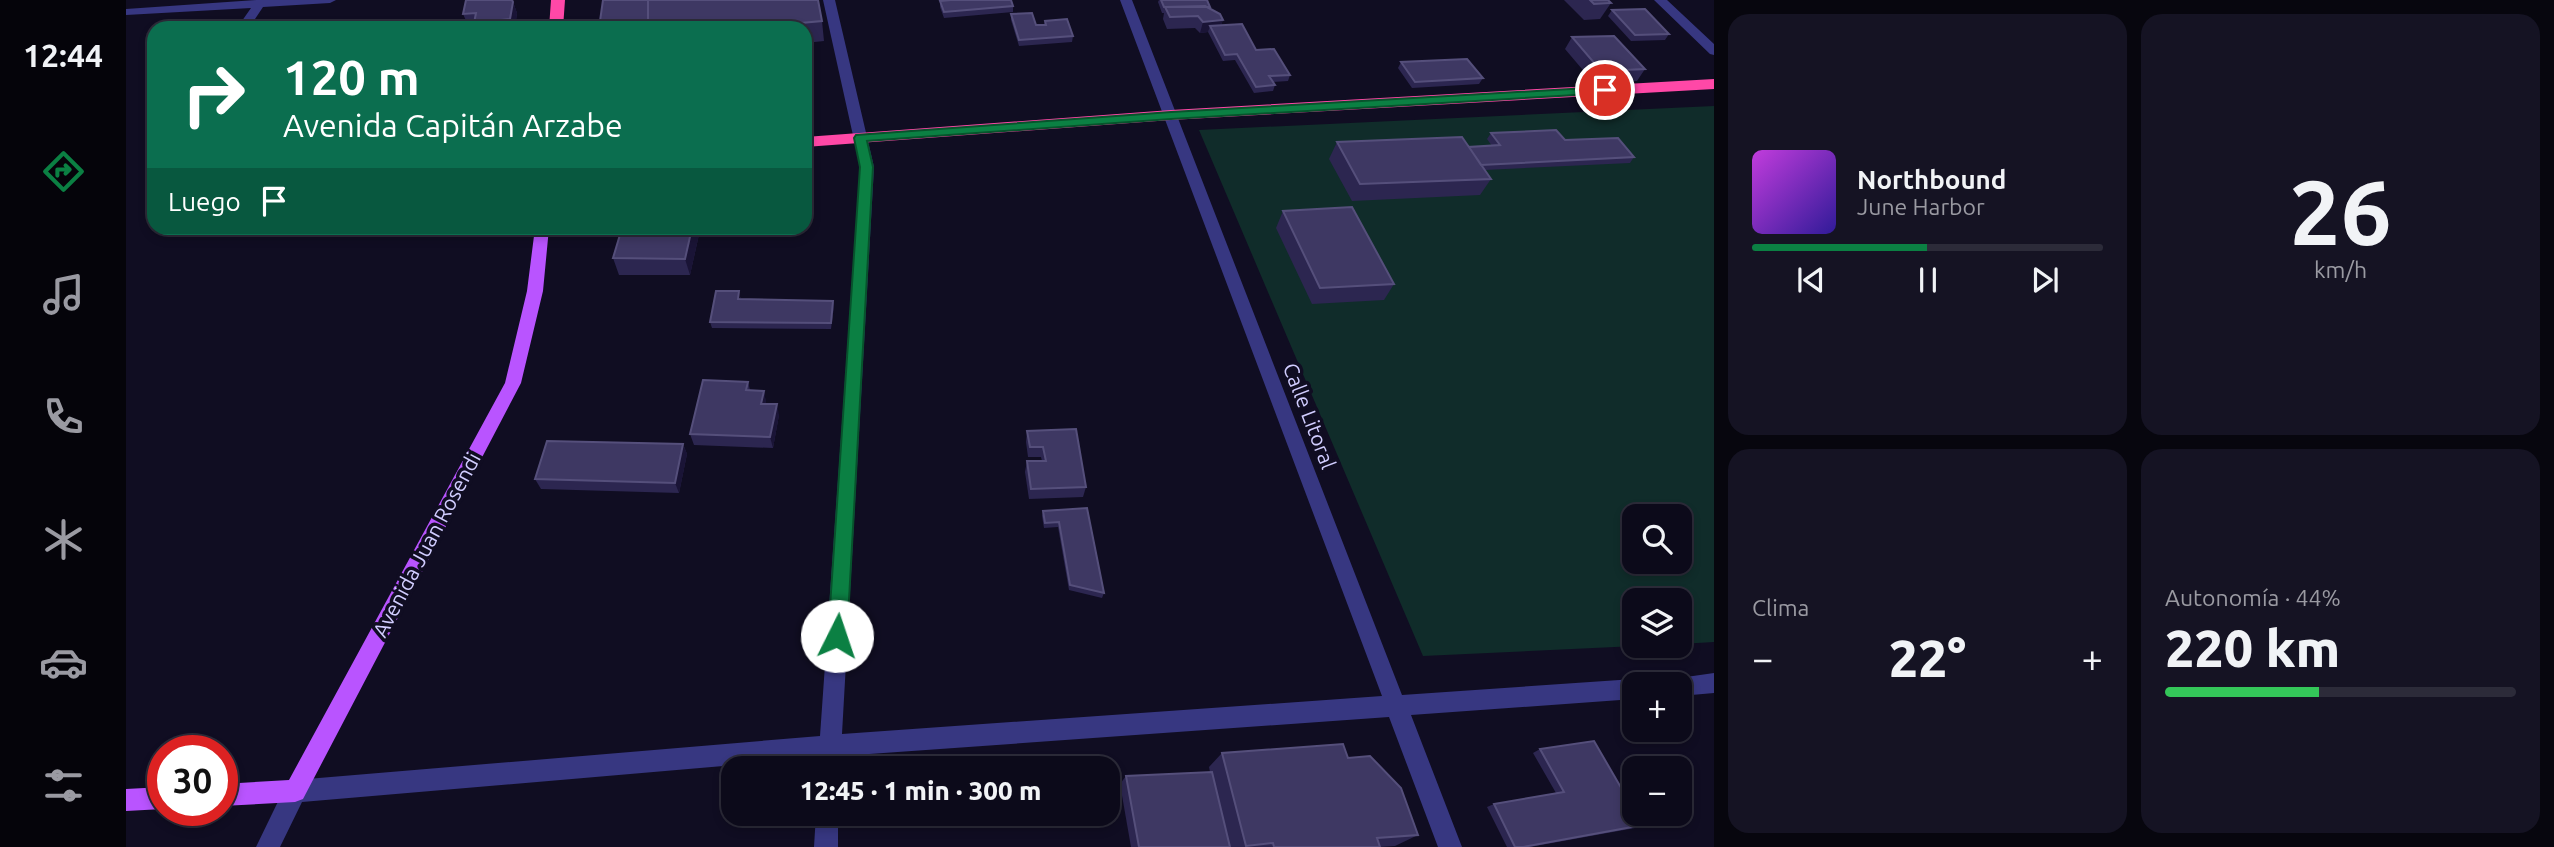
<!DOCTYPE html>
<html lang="es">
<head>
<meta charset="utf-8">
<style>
  body { margin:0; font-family:Ubuntu,sans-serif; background:#151323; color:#f1f3f6; height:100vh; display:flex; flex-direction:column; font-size:26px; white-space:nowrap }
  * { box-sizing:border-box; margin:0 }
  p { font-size:23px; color:#9a9aa2 }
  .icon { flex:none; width:38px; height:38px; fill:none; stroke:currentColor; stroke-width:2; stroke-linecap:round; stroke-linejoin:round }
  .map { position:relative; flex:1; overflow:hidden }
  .panel { display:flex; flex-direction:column; gap:14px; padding:14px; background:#07060e; width:840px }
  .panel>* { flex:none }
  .hud { position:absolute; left:21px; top:21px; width:665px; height:214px; border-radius:21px; box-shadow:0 4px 10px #0003,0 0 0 2px #2c2b39; background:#0b6e4f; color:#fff; overflow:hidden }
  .buttons { position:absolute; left:1496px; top:504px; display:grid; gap:14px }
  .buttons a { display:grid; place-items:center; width:70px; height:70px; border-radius:14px; background:#0c0a1a; box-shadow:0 4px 10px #0003,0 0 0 2px #2c2b39; font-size:35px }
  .speed { position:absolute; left:21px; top:735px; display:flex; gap:14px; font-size:35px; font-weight:700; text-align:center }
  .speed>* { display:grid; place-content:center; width:91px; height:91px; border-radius:50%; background:#0c0a1a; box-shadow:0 4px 10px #0003,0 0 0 2px #2c2b39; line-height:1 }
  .speed .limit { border:10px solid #d22; background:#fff; color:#111 }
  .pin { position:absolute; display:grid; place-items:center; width:60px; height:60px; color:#fff; margin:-30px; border:4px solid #fff; border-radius:50%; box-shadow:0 2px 7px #0007 }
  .me { position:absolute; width:77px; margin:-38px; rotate:4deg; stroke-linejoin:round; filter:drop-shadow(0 0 5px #0008) }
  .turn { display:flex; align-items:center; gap:24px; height:147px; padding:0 21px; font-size:32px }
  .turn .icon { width:91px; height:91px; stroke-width:2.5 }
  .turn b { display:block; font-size:49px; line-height:60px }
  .then { display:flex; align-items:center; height:66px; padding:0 21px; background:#0003; gap:14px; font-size:26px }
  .big { font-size:52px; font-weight:800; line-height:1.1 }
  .panel .card { flex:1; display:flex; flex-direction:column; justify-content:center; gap:10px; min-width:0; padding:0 24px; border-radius:21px; background:#151323 }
  .panel .dial { align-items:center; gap:0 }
  .dial b { font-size:91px; line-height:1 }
  .song { display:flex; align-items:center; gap:21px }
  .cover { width:84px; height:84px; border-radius:10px; background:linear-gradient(135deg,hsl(290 70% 55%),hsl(250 70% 35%)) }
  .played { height:7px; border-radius:4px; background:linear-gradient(90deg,#0b8043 50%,#2c2b39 50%) }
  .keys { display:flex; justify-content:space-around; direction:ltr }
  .heat { display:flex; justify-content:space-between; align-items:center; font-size:38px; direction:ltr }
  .charge { height:10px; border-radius:5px; background:linear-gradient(90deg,#34c759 44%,#2c2b39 0) }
  .panel .tiles { flex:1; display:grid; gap:14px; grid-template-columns:repeat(2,1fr) }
  .trip { position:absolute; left:595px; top:756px; width:399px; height:70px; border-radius:21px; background:#0c0a1a; box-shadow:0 4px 10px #0003,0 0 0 2px #2c2b39; font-weight:800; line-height:70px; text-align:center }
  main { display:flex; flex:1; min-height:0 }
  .tab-bar { display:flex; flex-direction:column; width:126px; justify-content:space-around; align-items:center; background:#05040a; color:#9a9aa2 }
  .tab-bar .icon { width:49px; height:49px }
  .tab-bar .selected { color:#0b8043 }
  .tab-bar b { font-size:32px; color:#f1f3f6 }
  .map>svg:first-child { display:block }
  .green { fill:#102c2a; fill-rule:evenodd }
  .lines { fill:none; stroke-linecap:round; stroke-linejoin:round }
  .minor { fill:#373781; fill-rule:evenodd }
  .major { fill:#b954ff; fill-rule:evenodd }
  .highway { fill:#ff48a7; fill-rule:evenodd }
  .wall { fill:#2c2650 }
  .shaded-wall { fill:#1a1436 }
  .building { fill:#3e3863; stroke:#554f7b; stroke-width:2 }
  .route { fill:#0b8043; stroke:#07532c; stroke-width:2 }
  .labels { text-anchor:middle; stroke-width:7; stroke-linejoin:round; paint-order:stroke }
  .street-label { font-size:21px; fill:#d1cdff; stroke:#100d22 }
</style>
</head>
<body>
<main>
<nav class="tab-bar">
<b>12:44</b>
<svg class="icon selected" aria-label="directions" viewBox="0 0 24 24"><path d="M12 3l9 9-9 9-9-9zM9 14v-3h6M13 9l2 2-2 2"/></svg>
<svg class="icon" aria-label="music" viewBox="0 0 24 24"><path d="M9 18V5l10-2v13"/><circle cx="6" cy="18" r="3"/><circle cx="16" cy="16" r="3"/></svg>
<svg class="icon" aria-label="phone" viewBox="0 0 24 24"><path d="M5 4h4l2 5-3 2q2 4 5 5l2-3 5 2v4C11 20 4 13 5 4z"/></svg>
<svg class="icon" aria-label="climate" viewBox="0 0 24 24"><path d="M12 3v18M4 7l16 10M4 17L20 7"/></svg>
<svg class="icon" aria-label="car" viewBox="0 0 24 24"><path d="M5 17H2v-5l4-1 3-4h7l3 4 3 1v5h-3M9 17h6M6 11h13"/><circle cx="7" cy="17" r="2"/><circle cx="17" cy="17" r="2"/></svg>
<svg class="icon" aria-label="filters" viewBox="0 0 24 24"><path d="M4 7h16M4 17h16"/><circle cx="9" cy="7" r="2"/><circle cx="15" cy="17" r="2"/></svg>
</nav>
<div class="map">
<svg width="1588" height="847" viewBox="0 0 1588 847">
  <rect width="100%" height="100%" fill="#100d22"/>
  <path class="green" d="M1588,106V642L1554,644V600H1508L1510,646L1297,656L1073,130ZM1508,516H1554V562H1508Z"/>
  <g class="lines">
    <path class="minor" d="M210,0L204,3L137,7L123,28H111L125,8L0,15V9L130,0Z
      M697,0H709L748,167L716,734L1256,696L994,0H1006L1276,695L1508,679L1517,684H1508V699L1285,715L1336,847H1312L1263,717L715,756L714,768H692V758L176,802L154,847H130L161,783L169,780L694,736L734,167Z
      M1528,0H1541L1588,44V55L1584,54Z
      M1588,673V693L1554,696V684H1544L1546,679Z
      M690,814H712V847H688Z"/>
    <path class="major" d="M409,228H423L417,291L395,383L177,799L169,802L96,806V784L163,780L379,383L401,291Z
      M37,787V809L0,811V789Z"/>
    <path class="highway" d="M425,0H439L437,28H423Z
      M1588,79V89L1045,120L679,147V137L1045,110Z"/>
  </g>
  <path class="wall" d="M1033,0L1084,7L1083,8L1097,20L1095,25L1164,75L1162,81L1147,82L1149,85L1147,91L1128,93L1109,60L1097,61L1082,32L1074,33L1069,28L1041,29L1037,19L1038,13H1036L1032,2Z
    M1438,0H1482L1485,3L1474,19L1458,20Z
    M814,1L887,6V12L818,18L814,7Z
    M387,2L391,13L389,28H350L349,25H342L337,14Z
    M1486,10L1543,34L1539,40L1505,41L1482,16Z
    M885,14L910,25H918L919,21L947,36L946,42L893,46L885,20Z
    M696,21L698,41L679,43V28H473Z
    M1446,37L1519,69L1511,81L1467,82L1439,49Z
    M1275,62L1357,78L1353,84L1286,88L1272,68Z
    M1365,133L1439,140L1508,157L1504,163L1359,170L1365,179L1354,195L1226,201L1203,159L1211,142L1343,147L1366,146L1361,139Z
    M1157,211L1268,284L1258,300L1186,304L1150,228Z
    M496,228H573L574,230L564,275H493L487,258Z
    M615,297L614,299L707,301L708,306L705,329L586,328L584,322Z
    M622,382L624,390L638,391L640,404L653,415L647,448L568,445L564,434Z
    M901,431L960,487L957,497L903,499L899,472L901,461H916L915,457H902L900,442Z
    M557,444L561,454L553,493L415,489L409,479Z
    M961,508L978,593L976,598L943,590L932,527L918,528L916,516L917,511Z
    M1414,749L1517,825L1509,828L1404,847H1381L1361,807L1368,804L1430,793L1407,753Z
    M1096,753L1292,835L1269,846L1254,847H1005L994,784L1000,776L1084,772L1083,767Z"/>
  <path class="shaded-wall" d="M387,2L391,13L389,28H388L384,19Z
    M1097,20L1093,31L1084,26L1082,32L1074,33L1077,22Z
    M566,228H573L574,230L564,275L559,259Z
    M707,301L708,306L705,329V323Z
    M638,391L640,402L638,415L635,404Z
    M651,404L653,415L647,448L644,437Z
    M557,444L561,454L553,493L549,483Z"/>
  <path class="building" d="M340,0H386L387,2L384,19L348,23L350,13L337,14Z
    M477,0H522V28H473Z
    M522,0H692L696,21L619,28H522Z
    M825,0H885L887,6L818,12L814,1Z
    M1035,0H1081L1084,7H1038Z
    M1464,0H1482L1485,3L1468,4Z
    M1079,6L1094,14L1097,20L1077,22L1072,16L1044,17L1039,7Z
    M1519,9L1543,34L1509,35L1486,10Z
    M906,13L910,25H920L919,21L941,19L947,36L893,40L885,14Z
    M243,23L266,24L263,28H239Z
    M1116,24L1130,50L1148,49L1164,75L1143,76L1149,85L1130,87L1111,54L1099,55L1084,26Z
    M1488,36L1519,69L1475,71L1446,37Z
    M1341,59L1357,78L1289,82L1275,62Z
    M1430,130L1439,140L1492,138L1508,157L1355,165L1343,147L1374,145L1365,133Z
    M1336,137L1365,179L1234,184L1211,142Z
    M1226,207L1268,284L1194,288L1157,211Z
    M496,228H566L559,259L487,258Z
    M590,291H613L612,299L707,301L705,323L584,322Z
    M577,380L622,382L620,390L638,391L635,404H651L644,437L564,434Z
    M950,429L960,487L905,489L901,461H920L917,447H904L901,431Z
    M421,441L557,444L549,483L409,479Z
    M961,508L978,593L944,585L933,522L919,523L917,511Z
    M1468,741L1508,810V814H1511L1517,825L1397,847H1389L1368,804L1438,792L1414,749Z
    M1217,744L1222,758L1244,756L1275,788L1292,835L1251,838L1254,847H1148L1147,843L1120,846L1096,753Z
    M1086,772L1104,847H1013L1000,776Z"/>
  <path class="route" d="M1479,87L1485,90L1484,93L1045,119L741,141L747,167L721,636L718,642L711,644L705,642L702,636L734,167L728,138L730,135L1045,112Z"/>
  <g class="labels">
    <g class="street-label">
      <text transform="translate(1183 416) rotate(69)" y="7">Calle Litoral</text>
      <text transform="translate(301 545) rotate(-62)" y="7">Avenida Juan Rosendi</text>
    </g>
  </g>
</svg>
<div class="buttons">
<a><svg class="icon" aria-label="search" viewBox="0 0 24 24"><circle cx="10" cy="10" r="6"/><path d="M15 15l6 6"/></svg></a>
<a><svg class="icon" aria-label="layers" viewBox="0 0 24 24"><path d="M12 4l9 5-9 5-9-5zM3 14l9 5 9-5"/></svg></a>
<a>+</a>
<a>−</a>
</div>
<div class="speed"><div class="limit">30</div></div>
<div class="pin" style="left:1479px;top:90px;background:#d93025"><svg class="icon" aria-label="arrive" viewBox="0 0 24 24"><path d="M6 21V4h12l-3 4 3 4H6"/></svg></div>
<svg class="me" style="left:711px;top:636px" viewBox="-20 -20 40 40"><circle r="19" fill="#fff"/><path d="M0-13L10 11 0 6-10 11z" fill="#0b8043"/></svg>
<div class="trip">12:45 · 1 min · 300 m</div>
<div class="hud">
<div class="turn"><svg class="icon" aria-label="right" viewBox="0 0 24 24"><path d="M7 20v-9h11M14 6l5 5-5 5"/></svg><div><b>120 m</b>Avenida Capitán Arzabe</div></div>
<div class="then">Luego<svg class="icon" aria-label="arrive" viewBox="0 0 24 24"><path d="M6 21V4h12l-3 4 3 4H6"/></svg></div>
</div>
</div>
<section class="panel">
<div class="tiles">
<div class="card">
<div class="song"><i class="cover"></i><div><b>Northbound</b><p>June Harbor</p></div></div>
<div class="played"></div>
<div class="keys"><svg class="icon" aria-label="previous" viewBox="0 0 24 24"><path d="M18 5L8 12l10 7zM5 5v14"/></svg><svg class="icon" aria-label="pause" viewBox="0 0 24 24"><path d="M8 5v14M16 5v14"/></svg><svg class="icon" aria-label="next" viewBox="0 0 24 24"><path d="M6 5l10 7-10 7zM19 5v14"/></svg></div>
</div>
<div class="card dial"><b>26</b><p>km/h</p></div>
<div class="card"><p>Clima</p>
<div class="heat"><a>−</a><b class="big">22°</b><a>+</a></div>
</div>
<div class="card"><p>Autonomía · 44%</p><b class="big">220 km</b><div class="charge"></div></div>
</div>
</section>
</main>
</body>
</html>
